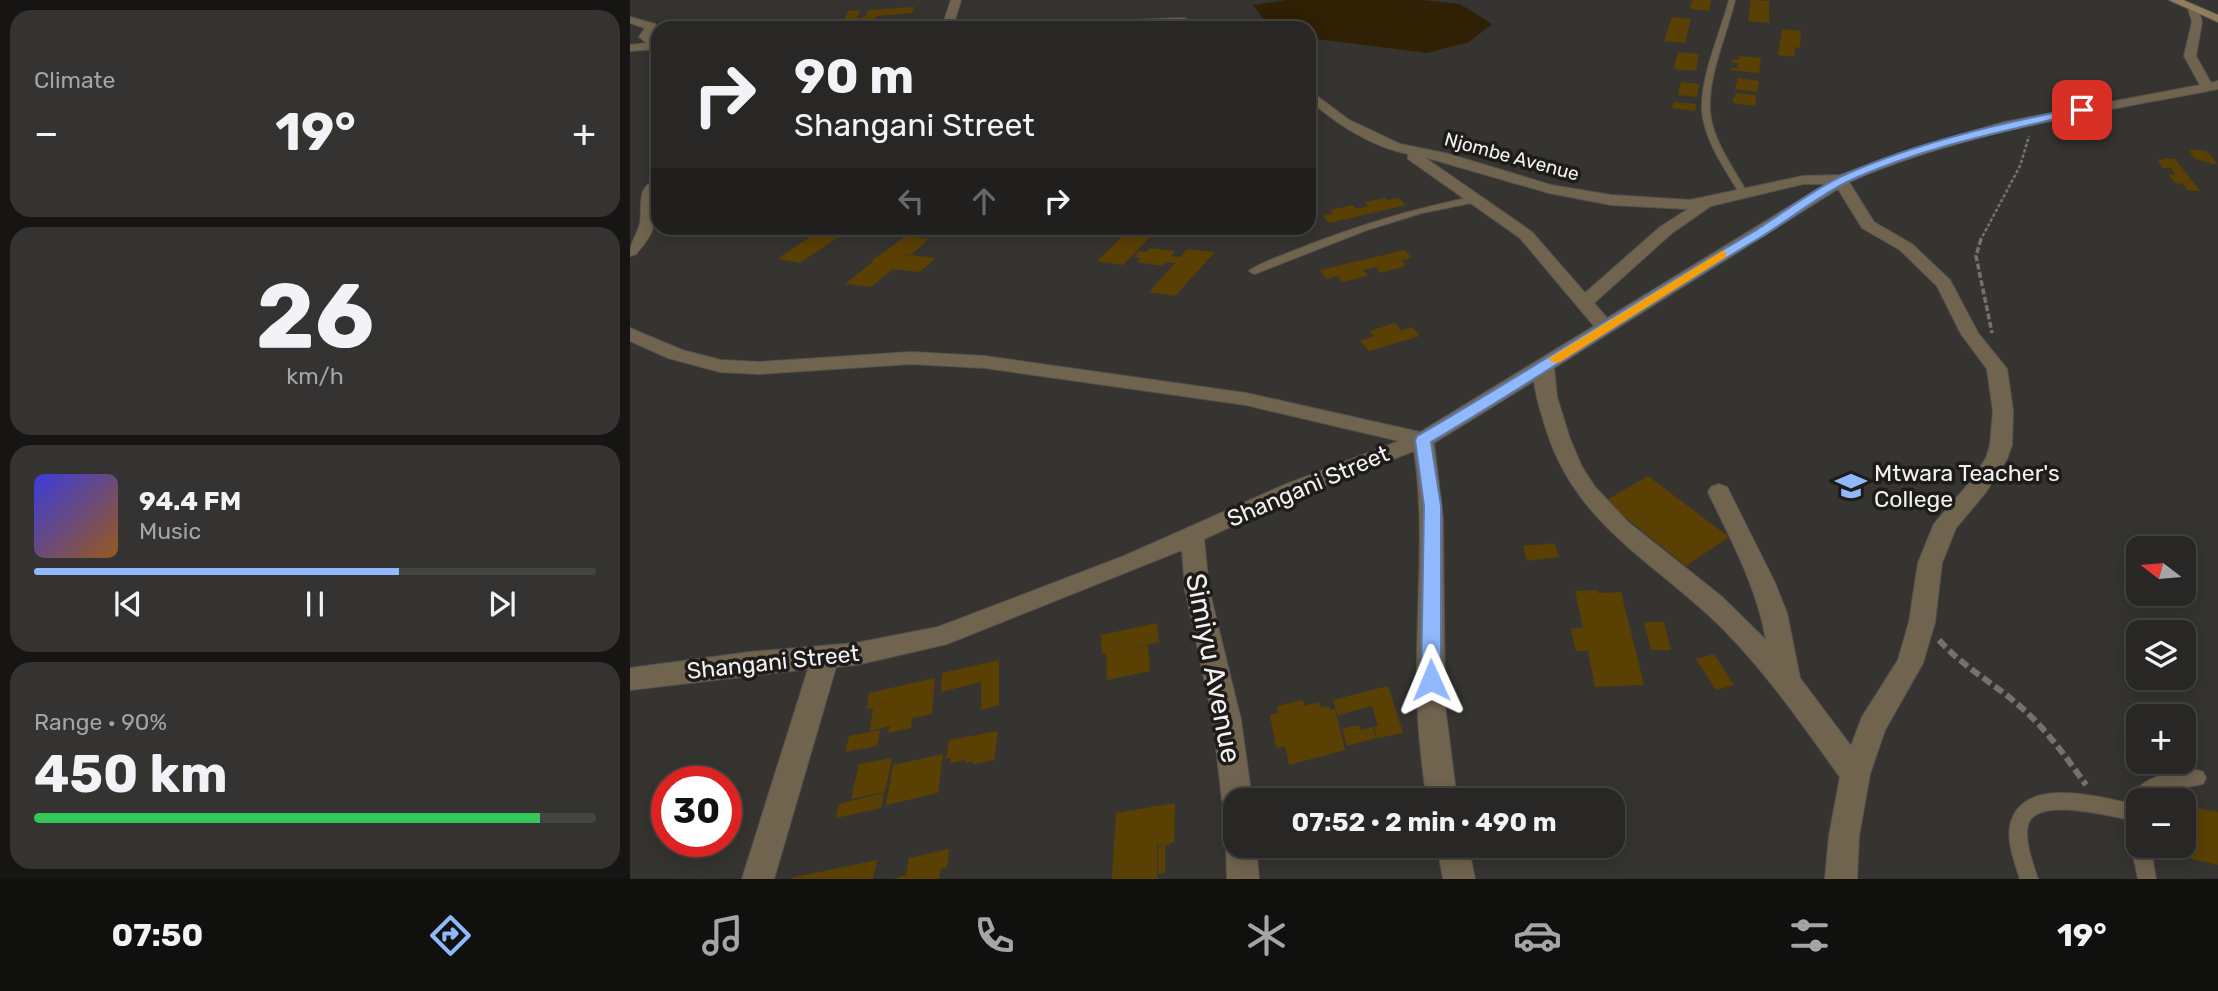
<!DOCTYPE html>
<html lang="en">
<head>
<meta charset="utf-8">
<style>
  body { margin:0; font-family:Rubik,sans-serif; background:#343332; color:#f1f3f6; height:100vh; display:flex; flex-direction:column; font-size:26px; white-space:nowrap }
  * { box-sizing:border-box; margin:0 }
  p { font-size:23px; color:#a5a5a7 }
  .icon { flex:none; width:38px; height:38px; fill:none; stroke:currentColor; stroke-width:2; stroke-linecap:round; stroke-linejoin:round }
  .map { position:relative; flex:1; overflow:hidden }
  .sheet { display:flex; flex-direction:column; gap:10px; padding:10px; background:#161514; width:630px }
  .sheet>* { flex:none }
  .banner { position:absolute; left:21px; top:21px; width:665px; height:214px; border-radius:21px; box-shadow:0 4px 18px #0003,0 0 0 2px #444442; background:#282725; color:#f1f3f6; overflow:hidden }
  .needle { width:46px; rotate:286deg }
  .buttons { position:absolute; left:1496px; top:536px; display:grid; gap:14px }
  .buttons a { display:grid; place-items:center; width:70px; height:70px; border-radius:14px; background:#282725; box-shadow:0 4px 18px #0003,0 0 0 2px #444442; font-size:35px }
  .speed { position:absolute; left:21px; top:766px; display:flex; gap:14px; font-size:35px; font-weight:700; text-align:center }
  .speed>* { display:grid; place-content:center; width:91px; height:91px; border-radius:50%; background:#282725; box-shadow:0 4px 18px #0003,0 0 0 2px #444442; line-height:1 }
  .speed .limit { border:10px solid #d22; background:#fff; color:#111 }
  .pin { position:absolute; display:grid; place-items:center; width:60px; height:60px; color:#fff; margin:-30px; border-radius:14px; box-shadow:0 4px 10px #0006 }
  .me { position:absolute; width:77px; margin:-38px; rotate:359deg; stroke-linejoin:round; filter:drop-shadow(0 0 5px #0008) }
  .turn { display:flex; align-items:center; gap:24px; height:147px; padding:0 28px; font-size:32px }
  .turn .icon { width:91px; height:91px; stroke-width:2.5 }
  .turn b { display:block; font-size:49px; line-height:60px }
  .lanes { display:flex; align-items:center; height:66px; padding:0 28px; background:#0003; justify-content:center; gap:35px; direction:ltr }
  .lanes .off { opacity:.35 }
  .big { font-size:52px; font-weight:700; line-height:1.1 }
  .sheet .card { flex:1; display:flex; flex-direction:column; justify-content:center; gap:10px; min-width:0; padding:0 24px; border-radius:21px; background:#343332 }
  .sheet .dial { align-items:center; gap:0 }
  .dial b { font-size:91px; line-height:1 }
  .song { display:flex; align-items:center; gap:21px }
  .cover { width:84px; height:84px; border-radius:10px; background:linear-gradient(135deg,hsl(240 70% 55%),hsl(30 70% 35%)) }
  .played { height:7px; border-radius:4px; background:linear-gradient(90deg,#8fb8fd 65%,#444442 65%) }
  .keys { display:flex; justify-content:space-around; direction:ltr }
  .heat { display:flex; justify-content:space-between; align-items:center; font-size:38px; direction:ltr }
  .charge { height:10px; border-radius:5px; background:linear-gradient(90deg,#34c759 90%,#444442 0) }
  .trip { position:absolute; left:593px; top:788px; width:402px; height:70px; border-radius:21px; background:#282725; box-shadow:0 4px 18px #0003,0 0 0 2px #444442; font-weight:700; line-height:70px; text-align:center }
  .tabs { display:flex; height:112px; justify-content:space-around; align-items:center; background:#10100f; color:#a5a5a7 }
  .tabs .icon { width:49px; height:49px }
  .tabs .selected { color:#8fb8fd }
  .tabs b { font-size:32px; color:#f1f3f6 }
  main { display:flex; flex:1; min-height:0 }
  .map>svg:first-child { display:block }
  .water { fill:#302105 }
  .building { fill:#5b4003 }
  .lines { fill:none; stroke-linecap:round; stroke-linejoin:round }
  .lane-casing { stroke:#54524f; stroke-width:2 }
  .street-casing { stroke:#54524f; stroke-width:2 }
  .secondary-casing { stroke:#54524f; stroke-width:2 }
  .path-far2 { stroke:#747270; stroke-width:2.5; stroke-dasharray:3.5 2; stroke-linecap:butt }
  .path-far1 { stroke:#747270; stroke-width:3.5; stroke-dasharray:6 2.5; stroke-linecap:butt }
  .path { stroke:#747270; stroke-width:6; stroke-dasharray:10 4.5; stroke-linecap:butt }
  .lane { fill:#71644f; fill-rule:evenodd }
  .street { fill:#71644f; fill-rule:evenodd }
  .secondary { fill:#927e5c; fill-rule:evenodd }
  .route { fill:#8fb8fd; stroke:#5d78a4; stroke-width:2 }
  .slow { fill:#f59e0b }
  .labels { text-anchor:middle; stroke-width:7; stroke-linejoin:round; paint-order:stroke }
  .far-street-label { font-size:19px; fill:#f2f1ef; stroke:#1d1c1b }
  .poi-label { font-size:23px; fill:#f2f1ef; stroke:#1d1c1b; text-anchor:start }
  .street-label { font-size:23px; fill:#f2f1ef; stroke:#1d1c1b }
  .near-street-label { font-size:28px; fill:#f2f1ef; stroke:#1d1c1b }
</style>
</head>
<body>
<main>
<section class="sheet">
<div class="card"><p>Climate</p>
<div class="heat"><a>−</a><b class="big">19°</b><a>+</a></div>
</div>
<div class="card dial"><b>26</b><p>km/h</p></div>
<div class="card">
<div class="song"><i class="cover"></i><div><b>94.4 FM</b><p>Music</p></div></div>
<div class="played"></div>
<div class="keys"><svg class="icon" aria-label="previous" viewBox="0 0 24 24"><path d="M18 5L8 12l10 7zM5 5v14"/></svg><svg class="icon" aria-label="pause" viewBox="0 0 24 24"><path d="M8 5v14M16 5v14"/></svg><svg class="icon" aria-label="next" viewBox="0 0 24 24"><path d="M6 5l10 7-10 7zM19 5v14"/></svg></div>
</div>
<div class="card"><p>Range · 90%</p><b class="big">450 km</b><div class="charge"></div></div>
</section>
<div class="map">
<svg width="1588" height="879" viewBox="0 0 1588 879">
  <rect width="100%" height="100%" fill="#363431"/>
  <path class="water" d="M656,0H792L830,4L862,24L839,42L797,53L679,38V28H640L623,5Z"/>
  <path class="building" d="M1062,0H1081L1079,11L1060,9Z
    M1121,0L1139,1V23L1118,21Z
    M285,7L282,13L247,16L244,20L213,22L218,11L231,10L227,18L235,17L239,10Z
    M1042,17L1061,19L1055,43L1034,41Z
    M152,19L146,26L102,27L111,21Z
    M1152,29L1171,31L1170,48L1165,47L1164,57L1148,55Z
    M1048,52L1069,54L1066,71L1044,69Z
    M1109,56L1131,58L1129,73L1100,70L1101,68H1108V63L1102,62V59L1109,60Z
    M1108,78L1129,81L1127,92L1105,89Z
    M1051,82L1069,84L1067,97L1048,95Z
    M1106,93L1126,95L1125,106L1102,103Z
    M1044,102L1066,104L1065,111L1042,108Z
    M1558,149L1577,151L1588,165L1565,159Z
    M1533,158L1545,159L1570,191L1557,190L1553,184L1545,183L1538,174L1546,175L1541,168H1533L1527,159L1534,160Z
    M755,198L758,200L768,198L776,205L699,223L693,216L703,213L701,210L723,205L726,209L738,206L735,202Z
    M155,228H222L170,263L147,259L186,233L179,232L173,235L149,232Z
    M501,228H529L493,265L467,261Z
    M276,236L299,239L282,254H273L305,258L298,265L289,272L263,269L241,287L215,284L244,261H241Z
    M520,248L545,251L541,256L550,257L557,249L585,252L545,296L519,292L545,263L536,262L532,266L507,262L511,258L504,257L509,251L516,252Z
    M775,250L782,258L771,260L776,266L750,273L746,267L734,270L738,276L712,282L708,276L696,279L690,270Z
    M765,323L771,330L782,327L790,336L739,351L730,341L744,336L740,331Z
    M1018,476L1099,537L1056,566L975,501Z
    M924,543L929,557L897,561L893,546Z
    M967,590L968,593L991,592L1014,685L965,687L958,651H946L941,628H953L945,591Z
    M1014,622H1034L1041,650H1021Z
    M527,623L529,642L489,651L518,645L520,671L477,680L476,653L472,654L471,635Z
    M1084,654L1104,685L1086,690L1066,659Z
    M369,660V705L351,710V682L311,692L312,673Z
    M305,678L302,714L282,718L281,728L258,733L260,726L240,731L243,708L237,709L239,693Z
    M758,686L773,733L747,738L744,727L748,726L742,706L708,715L703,700Z
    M673,700L674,706L689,702L691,708L699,706L700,710L705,709L715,750L659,765L655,746L646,748L640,715L648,713L647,706Z
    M729,725L731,730L743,727L746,738L717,746L712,729Z
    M250,730L247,746L215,752L219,736Z
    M368,731L364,760L343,764V761L335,763V760L320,763L321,758L316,759L319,740Z
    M313,754L308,793L256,805L263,765Z
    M262,758L255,792L221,799L229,764Z
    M254,793L251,808L206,818L209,804Z
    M545,803L544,842L535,846V873L528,874V847L535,844L528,846L527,841V876L529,879H482L486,813Z
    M1554,805L1588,812V865L1562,859L1554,835Z
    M319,849L317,867L311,869L309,879H264L276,875L279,858Z
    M247,860L243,879H161V878Z"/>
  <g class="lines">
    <defs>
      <path id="lane" d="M1099,0H1105C1097,35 1078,74 1080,111C1082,140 1104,169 1118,194L1114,197L1110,194C1095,169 1074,140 1072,110C1071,74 1090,35 1099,0Z
        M848,196L852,199L851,201L792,213L737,230L627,273L624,274L619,271C631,262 649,257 663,251C723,227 784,208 848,196Z
        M1567,770L1573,772L1576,778L1573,784L1530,792L1519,800H1508V845H1520L1526,879H1508C1504,858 1499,839 1496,819C1476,815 1405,797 1398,825C1394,841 1403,864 1408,879H1390C1385,863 1377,843 1380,826C1390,776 1464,796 1498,803C1511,774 1539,773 1567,770Z"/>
      <path id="street" d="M321,0H331L325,20L400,24L554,18L573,28H560L552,24L455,28H263L268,25L314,21Z
        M1563,5L1568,8L1572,22L1566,56L1581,83L1588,81V89C1464,113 1336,131 1219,182L1244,222L1282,244L1320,280L1348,333L1377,369L1383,411L1382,445L1377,459L1356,492L1326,528L1312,563L1305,622L1293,663L1255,730L1240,774L1229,836L1227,879H1195L1199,836L1210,777C1173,726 1139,676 1095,631C1029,564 948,528 917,432C912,415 906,399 904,381L804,443L813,518L815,706L827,800H797C790,755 786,711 787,666C787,594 795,523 784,451L670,495L574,539L579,589L611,720L622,800H606V813L596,810L592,800L583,720L555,589L552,550L317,644L226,665L206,667L144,879H112L178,669L0,690V668L120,652L226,643L308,627L494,556L654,485L769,441L616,405L355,368L281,364L129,374L90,372L38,358L0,341V328L52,350L91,360L129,362L281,352L355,356L616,393L790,432L964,326L890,238L778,159V154C740,146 708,125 679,100V90L719,120L770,144L819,154L921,185L981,195L1060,200L1173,176L1210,175L1282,149L1374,122L1570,85L1554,56L1562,22L1558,8ZM794,157L919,193L981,205L1058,209L1030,227L955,293L902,232ZM1173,184H1196L977,318L964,303L1042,233L1081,206ZM1208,189L1232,228L1270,250L1307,286L1331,334L1357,369L1363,411L1360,445L1356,458L1340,482L1304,524L1288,563L1279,622L1268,660L1232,717L1221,746L1170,678L1157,613L1145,583L1097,487L1089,484L1081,487L1078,492C1101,540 1127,587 1136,640L1091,596L998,522L965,487L952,467L940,439L927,397L924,368Z
        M0,17L25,24L26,26L21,36L28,41V49L0,51V45L17,43L9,37L15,28L0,23Z
        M28,180C28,188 24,194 24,202C24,230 25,232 6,254L0,256C0,240 7,237 10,223C13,206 5,186 28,180Z
        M606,832V845H626L629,879H597L596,845L600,834Z
        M807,845H838L845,879H813Z"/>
      <path id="secondary" d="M1539,0H1553L1588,15V22Z"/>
    </defs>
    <use href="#lane" class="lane-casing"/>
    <use href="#street" class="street-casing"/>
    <use href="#secondary" class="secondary-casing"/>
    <path class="path-far2" d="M1350,241L1390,166L1399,136"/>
    <path class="path-far1" d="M1351,239L1346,256L1362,333"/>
    <path class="path" d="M1309,640C1331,665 1360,681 1385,702C1413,725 1435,755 1456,785"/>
    <use href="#lane" class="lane"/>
    <use href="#street" class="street"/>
    <use href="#secondary" class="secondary"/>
  </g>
  <path class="route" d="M1452,107L1457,110L1455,112C1376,131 1295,146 1221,180C1189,195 1157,222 1126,240C1017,305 911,377 801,442L811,506V680L808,686L801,689L794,686L791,680L794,506L785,440L787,436C899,371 1007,300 1118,235C1149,216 1180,191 1212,176C1286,142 1373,123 1452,107Z"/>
  <path class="slow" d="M1092,251L1096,252V257L930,362L925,363L918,359Z"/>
  <defs>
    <symbol id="university-bare" viewBox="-9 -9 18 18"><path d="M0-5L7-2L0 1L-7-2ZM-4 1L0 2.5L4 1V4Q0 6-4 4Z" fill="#8fb8fd" stroke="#1d1c1b" stroke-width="2.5" paint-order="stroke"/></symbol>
  </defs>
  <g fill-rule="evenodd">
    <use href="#university-bare" x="1199" y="464" width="44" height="44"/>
  </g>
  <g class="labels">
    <g class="far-street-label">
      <text transform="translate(882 156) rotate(15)" y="7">Njombe Avenue</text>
    </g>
    <g class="poi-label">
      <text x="1244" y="481">Mtwara Teacher's<tspan x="1244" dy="26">College</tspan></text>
    </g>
    <g class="street-label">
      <text transform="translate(678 486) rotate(-23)" y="8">Shangani Street</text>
      <text transform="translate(143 662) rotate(-6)" y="8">Shangani Street</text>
    </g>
    <g class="near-street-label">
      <text transform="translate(584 668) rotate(79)" y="10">Simiyu Avenue</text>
    </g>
  </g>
</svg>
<div class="buttons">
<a><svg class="needle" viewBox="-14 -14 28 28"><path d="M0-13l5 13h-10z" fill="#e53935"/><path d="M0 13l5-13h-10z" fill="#a5a5a7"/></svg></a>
<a><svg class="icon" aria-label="layers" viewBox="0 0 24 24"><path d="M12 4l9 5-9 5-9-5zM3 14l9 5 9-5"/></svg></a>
<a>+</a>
<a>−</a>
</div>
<div class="speed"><div class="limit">30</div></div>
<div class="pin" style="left:1452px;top:110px;background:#d93025"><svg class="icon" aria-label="arrive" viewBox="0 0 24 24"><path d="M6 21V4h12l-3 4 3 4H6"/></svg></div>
<svg class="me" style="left:801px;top:680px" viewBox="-20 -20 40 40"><path d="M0-17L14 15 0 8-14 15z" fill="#8fb8fd" stroke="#fff" stroke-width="4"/></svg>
<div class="trip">07:52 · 2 min · 490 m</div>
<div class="banner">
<div class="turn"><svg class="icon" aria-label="right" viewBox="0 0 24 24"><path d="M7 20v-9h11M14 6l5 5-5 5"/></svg><div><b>90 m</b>Shangani Street</div></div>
<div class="lanes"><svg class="icon off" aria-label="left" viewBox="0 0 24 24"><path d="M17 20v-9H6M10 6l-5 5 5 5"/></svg><svg class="icon off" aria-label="ahead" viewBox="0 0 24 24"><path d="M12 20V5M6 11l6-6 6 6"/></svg><svg class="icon" aria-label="right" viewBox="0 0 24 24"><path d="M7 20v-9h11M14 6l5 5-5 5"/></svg></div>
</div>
</div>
</main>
<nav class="tabs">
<b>07:50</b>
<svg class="icon selected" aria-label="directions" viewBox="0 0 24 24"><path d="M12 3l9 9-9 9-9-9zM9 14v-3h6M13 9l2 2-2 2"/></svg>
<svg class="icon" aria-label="music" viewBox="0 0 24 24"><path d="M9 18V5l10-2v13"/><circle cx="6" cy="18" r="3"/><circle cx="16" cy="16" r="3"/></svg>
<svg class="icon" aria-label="phone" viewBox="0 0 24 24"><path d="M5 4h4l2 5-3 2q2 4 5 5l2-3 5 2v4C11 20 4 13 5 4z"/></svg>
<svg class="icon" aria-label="climate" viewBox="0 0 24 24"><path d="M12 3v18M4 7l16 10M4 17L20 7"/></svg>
<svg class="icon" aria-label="car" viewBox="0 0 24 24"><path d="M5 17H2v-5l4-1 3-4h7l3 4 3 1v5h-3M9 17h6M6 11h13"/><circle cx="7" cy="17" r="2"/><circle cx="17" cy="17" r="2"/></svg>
<svg class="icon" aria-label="filters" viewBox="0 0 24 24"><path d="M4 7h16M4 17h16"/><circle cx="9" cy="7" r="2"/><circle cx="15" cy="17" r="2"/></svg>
<b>19°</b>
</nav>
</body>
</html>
